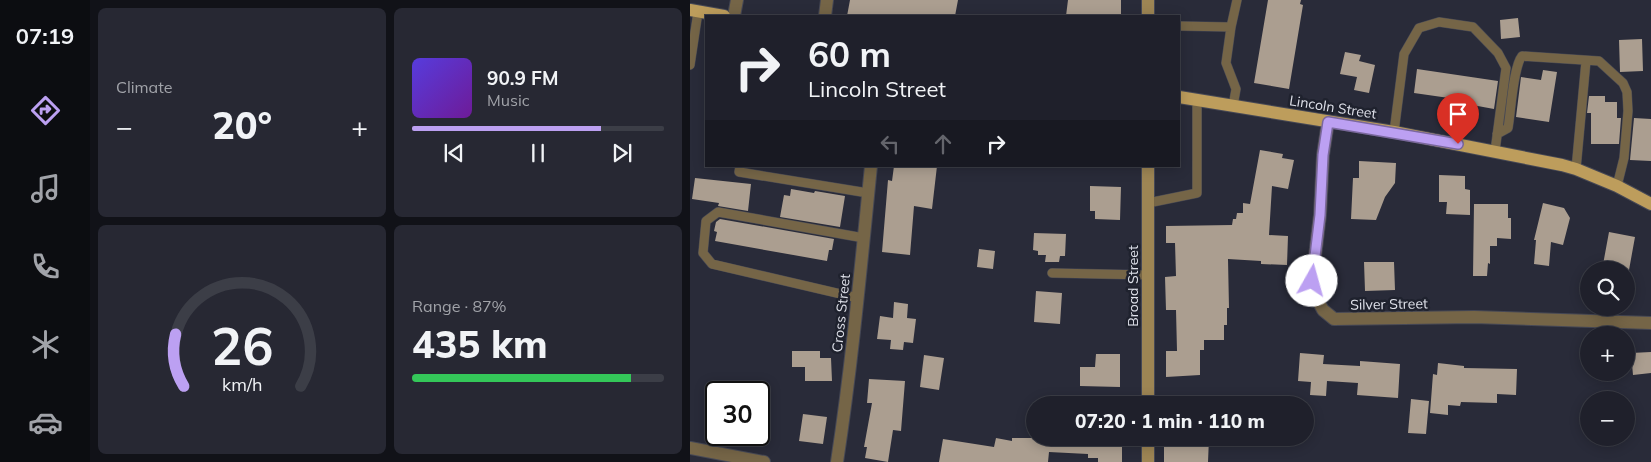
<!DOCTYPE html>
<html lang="en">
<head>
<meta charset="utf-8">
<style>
  body { margin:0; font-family:Mulish,sans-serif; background:#272833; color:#f1f3f6; height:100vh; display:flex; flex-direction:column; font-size:19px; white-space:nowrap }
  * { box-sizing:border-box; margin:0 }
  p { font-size:16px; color:#a1a3a9 }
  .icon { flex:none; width:28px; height:28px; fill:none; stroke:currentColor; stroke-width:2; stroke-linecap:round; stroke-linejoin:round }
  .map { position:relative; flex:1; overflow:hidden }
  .details { display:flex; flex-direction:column; gap:8px; padding:8px; background:#111218; width:600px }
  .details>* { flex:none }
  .hud { position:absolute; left:15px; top:15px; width:475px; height:152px; border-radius:0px; box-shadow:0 2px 12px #0003,0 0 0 1px #3c3e47; background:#1f202b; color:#f1f3f6; overflow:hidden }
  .fabs { position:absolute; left:890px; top:261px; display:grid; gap:10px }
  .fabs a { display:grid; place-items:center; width:55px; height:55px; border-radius:50%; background:#1f202b; box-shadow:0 2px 12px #0003,0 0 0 1px #3c3e47; font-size:25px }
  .speed { position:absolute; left:15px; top:381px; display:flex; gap:10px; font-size:25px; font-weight:700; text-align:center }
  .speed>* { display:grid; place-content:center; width:65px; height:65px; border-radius:50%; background:#1f202b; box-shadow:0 2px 12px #0003,0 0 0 1px #3c3e47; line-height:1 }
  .speed .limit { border:2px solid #111; border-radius:8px; background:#fff; color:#111 }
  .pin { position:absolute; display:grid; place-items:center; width:42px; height:42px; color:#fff; margin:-51px -21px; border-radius:50% 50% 50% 0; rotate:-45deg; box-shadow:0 0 5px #0007 }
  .pin .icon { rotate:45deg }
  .me { position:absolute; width:55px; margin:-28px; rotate:7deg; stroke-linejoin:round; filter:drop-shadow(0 0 4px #0008) }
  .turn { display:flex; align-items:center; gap:18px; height:105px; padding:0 20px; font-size:22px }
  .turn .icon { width:65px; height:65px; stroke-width:2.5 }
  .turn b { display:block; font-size:35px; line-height:42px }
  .lanes { display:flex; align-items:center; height:48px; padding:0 20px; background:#0003; justify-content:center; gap:25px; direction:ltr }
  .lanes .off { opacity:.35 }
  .big { font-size:38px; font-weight:800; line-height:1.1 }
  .details .widget { flex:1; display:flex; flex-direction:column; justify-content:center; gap:8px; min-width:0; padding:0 18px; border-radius:8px; background:#272833 }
  .details .dial { align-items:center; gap:0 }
  .dial svg { height:130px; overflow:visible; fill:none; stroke:#3c3e47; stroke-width:7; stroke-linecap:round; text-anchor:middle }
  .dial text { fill:#f1f3f6; stroke:none }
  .song { display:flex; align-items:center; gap:15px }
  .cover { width:60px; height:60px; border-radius:8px; background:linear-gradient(135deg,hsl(250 70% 55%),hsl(280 70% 35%)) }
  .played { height:5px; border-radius:2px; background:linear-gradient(90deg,#bca0f2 75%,#3c3e47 75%) }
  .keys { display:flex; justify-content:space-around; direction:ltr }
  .heat { display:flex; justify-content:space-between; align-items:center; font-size:28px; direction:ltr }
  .charge { height:8px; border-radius:4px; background:linear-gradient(90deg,#34c759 87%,#3c3e47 0) }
  .details .tiles { flex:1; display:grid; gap:8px; grid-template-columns:repeat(2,1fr) }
  .trip { position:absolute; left:336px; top:396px; width:288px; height:50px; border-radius:25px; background:#1f202b; box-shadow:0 2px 12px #0003,0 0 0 1px #3c3e47; font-weight:800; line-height:50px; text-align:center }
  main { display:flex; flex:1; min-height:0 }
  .dock { display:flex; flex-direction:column; width:90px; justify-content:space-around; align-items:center; background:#0c0d11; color:#a1a3a9 }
  .dock .icon { width:35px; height:35px }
  .dock .on { color:#bca0f2 }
  .dock b { font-size:22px; color:#f1f3f6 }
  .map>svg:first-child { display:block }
  .building { fill:#ab9e90 }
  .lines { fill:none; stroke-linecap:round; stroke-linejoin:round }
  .lane-casing { stroke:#464855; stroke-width:10 }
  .street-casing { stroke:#464855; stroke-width:14 }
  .secondary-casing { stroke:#464855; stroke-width:14 }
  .primary-casing { stroke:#464855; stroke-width:14 }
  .lane { stroke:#756547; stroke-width:9 }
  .street { stroke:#756547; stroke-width:12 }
  .secondary { stroke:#9d8554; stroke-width:12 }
  .primary { stroke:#bd9d5c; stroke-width:12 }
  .route-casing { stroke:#7a689d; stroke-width:12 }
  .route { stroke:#bca0f2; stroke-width:9 }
  .labels { text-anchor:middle; stroke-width:5; stroke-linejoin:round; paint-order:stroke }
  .street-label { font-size:14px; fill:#dfe1ea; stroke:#1f222e }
</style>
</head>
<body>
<main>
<nav class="dock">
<b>07:19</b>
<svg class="icon on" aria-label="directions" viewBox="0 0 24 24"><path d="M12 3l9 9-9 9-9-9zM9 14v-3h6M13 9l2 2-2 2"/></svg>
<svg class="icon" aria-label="music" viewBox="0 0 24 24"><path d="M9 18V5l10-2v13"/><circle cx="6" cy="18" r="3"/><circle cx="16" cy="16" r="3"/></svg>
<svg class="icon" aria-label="phone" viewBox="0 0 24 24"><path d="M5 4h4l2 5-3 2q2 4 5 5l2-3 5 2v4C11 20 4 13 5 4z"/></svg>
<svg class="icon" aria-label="climate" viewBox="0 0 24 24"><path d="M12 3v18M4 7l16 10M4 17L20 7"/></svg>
<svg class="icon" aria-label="car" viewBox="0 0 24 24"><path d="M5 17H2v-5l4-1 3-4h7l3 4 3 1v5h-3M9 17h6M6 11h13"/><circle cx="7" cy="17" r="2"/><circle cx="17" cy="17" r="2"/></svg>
</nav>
<section class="details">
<div class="tiles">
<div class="widget"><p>Climate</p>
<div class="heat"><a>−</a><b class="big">20°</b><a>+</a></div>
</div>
<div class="widget">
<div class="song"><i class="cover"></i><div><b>90.9 FM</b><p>Music</p></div></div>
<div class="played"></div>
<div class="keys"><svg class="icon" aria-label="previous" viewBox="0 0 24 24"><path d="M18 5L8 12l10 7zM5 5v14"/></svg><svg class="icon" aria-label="pause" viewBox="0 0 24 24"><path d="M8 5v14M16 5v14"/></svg><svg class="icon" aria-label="next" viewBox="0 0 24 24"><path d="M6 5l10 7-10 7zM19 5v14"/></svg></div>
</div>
<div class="widget dial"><svg viewBox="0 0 100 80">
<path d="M14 69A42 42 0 1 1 86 69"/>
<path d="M14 69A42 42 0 0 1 9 37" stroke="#bca0f2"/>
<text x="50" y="56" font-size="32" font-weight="700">26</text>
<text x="50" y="72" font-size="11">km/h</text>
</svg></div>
<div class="widget"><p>Range · 87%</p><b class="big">435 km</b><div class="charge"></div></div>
</div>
</section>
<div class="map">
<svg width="961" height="462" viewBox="0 0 961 462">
  <rect width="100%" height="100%" fill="#292b39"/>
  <path class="building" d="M160,0H268L265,16H157Z
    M378,0H431V16H376Z
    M578,0H611L610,4L613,5L599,89L564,83Z
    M828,18L830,37L811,39L810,20Z
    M952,39L953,71L930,72L929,40Z
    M655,52L671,55L669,61L685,65L679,93L664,90L667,77L650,74Z
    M727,69L808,81L804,109L766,102V99L724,93Z
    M853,70L867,72L859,122L826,117L831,77L851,80Z
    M899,96H915V102H927V118H931L929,144H901V113H897Z
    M944,118L961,119V161L940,160Z
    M570,150L593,154L592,158L604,160L598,189L582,186L579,235L598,236L597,265L571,264V261L538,259L539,308H537V325H534V340H514V350H510V375L476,377V351H487L486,310H476L475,277L486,276L485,243H476V226L542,225L543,219H546L547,213H553V203L560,204Z
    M669,161L706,163L705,183L695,197L686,220L661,219L663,178H669Z
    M204,166H247L242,209L224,206L220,255L192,252L198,180L202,181Z
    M749,175L775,176V189L780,190V215L756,214L757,202H749Z
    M5,178L61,184L58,211L28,206L29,203L2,199Z
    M400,186L431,187L430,220L405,219V211H400Z
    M101,189L124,193L125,191L155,196L150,227L90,217L94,195L100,196Z
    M853,203L874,208L880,218L873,245L861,242L859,266L844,264L846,240H844Z
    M784,204H818V218H821V239L807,238V246H800V264L798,263L797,276H783Z
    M30,219L144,239L142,250H139L137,261L25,241L27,232L24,231L26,222Z
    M919,232L945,237L939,270H912Z
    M344,233L376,234L375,256H370L369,262H355L356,255H348V251L343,250Z
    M289,249L305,251L303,269L287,267Z
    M674,262H704L705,290L675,291Z
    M346,291L372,293L370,324L344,322Z
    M204,302L218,304L217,318L226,319L223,343L214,342L213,350L200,349L201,340L187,339L190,316L203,318Z
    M102,351H130V358H141L142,381H115V367H102Z
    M961,352V373L943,375L941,353Z
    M610,353L634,355L633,364L670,366V361L710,364L708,398L667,395L668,383L637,381L636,396L620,395L621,382L608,381Z
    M406,354H430V387L390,386V367H405Z
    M234,355L254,358L249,390L230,387Z
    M748,363L774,366V368L827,369L826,395L807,394V403L771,402L770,406L758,405V415L740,413L743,374L747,375Z
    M179,379L215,381L211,431L203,430L198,462L175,458L177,447H174L182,403H177Z
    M721,399L739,401L736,434L718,433Z
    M113,414L137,417L133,444L109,441Z
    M306,438L322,441V438H369L398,440V438H432V462H408V458H398V454L359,452L358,462H249L253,439L304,447Z
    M474,438H519L518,462H474Z"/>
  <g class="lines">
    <defs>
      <path id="lane" d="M489,26L541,27
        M0,65L8,12
        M543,106L546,89L536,63L541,27L547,0
        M704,132L714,54L729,28L749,22L783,27L808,53L816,68L805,151
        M807,134L818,128C821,112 823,67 832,56L909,61L933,83L937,92L938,111L934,158L927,186
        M50,166L49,172L178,193
        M886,169L896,61
        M458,203L507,193V101
        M362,273L458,275
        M168,298L22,264L13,253L16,221L28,212L174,238"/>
      <path id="street" d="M44,16L47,0
        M135,16L137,0
        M638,122L633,155L630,215L622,281L627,299L633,310L644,319L784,317L961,323
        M0,448L74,462
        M147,462C162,364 171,265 181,166"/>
      <path id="secondary" d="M458,16V0
        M458,166V405
        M458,438V462"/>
      <path id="primary" d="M0,10L34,16
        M489,97L704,132L872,165L886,169L927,186L961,204"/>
    </defs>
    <use href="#lane" class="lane-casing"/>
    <use href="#street" class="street-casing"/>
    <use href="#secondary" class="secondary-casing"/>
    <use href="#primary" class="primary-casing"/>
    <use href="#lane" class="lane"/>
    <use href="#street" class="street"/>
    <use href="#secondary" class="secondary"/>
    <use href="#primary" class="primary"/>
  </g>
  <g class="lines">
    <defs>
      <path id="route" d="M622,281L630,215L633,155L638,122L768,144"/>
    </defs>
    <use href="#route" class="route-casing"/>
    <use href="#route" class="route"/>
  </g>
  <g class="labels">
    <g class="street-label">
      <text transform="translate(643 107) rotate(9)" y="5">Lincoln Street</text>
      <text transform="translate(443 286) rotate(-90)" y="5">Broad Street</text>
      <text transform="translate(699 304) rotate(-1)" y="5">Silver Street</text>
      <text transform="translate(151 313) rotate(-84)" y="5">Cross Street</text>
    </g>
  </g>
</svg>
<div class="fabs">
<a><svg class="icon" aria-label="search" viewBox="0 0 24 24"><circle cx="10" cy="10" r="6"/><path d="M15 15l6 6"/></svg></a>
<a>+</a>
<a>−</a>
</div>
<div class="speed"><div class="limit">30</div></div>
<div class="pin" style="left:768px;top:144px;background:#d93025"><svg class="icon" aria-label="arrive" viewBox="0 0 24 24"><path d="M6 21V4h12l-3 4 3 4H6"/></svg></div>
<svg class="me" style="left:622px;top:281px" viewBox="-20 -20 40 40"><circle r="19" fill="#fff"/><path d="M0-13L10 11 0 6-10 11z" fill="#bca0f2"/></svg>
<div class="trip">07:20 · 1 min · 110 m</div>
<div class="hud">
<div class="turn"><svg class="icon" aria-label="right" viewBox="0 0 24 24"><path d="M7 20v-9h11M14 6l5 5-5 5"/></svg><div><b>60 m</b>Lincoln Street</div></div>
<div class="lanes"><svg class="icon off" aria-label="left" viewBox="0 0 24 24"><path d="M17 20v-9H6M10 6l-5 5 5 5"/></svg><svg class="icon off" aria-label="ahead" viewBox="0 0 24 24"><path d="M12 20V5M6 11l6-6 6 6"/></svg><svg class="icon" aria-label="right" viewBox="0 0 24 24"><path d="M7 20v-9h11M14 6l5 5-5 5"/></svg></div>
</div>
</div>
</main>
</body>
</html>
